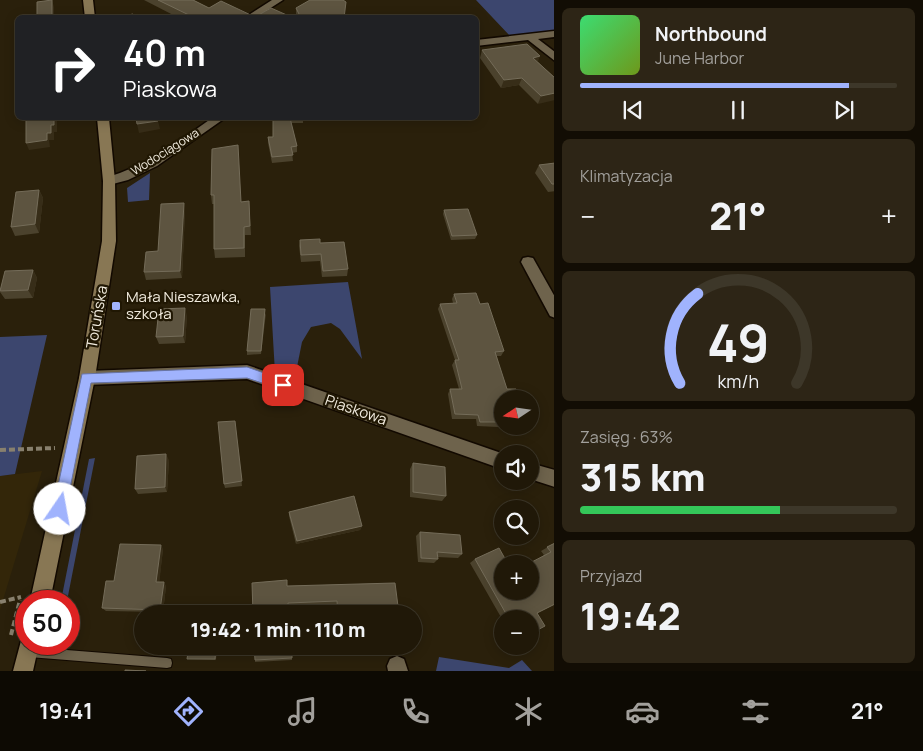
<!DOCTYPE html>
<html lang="pl">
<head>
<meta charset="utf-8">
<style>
  body { margin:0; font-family:Manrope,sans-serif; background:#2d2516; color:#f1f3f6; height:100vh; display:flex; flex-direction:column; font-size:19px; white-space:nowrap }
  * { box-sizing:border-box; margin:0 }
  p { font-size:16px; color:#a2a09c }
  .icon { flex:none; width:28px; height:28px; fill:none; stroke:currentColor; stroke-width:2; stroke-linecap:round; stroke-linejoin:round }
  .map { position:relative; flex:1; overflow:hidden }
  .side { display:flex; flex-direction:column; gap:8px; padding:8px; background:#120d04; width:369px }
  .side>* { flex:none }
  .banner { position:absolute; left:15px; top:15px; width:464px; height:105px; border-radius:8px; box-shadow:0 2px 12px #0003,0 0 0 1px #3d3729; background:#202124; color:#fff; overflow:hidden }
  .needle { width:32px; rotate:257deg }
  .fabs { position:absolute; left:494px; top:390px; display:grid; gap:10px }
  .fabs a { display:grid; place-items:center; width:45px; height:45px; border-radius:50%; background:#201808; box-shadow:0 2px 12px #0003,0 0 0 1px #3d3729; font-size:25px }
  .speed { position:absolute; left:15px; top:590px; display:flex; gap:10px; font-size:25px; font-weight:700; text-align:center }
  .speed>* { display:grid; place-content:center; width:65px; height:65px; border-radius:50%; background:#201808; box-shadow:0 2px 12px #0003,0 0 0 1px #3d3729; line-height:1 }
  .speed .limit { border:8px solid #d22; background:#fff; color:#111 }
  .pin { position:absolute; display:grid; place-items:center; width:42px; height:42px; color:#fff; margin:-21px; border-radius:10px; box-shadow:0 2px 8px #0006 }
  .me { position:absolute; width:55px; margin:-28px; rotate:12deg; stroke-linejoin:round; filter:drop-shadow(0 0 4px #0008) }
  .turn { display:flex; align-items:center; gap:18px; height:105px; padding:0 25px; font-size:22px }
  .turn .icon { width:65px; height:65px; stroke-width:2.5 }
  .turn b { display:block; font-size:35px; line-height:42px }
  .big { font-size:38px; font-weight:800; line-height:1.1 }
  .side .widget { flex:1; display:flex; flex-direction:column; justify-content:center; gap:8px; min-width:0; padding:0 18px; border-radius:8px; background:#2d2516 }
  .side .dial { align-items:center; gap:0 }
  .dial svg { height:130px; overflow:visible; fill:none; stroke:#3d3729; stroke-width:7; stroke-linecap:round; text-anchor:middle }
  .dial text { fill:#f1f3f6; stroke:none }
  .song { display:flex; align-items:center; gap:15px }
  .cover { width:60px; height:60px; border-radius:8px; background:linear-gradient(135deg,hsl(140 70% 55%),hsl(80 70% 35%)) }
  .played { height:5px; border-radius:2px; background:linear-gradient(90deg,#a0b3fd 85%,#3d3729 85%) }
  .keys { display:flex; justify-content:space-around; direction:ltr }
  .heat { display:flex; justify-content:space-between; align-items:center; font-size:28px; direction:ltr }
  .charge { height:8px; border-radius:4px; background:linear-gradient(90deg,#34c759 63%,#3d3729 0) }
  .trip { position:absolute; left:134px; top:605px; width:288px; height:50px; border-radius:25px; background:#201808; box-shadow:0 2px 12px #0003,0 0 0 1px #3d3729; font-weight:800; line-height:50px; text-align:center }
  .tabs { display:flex; height:80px; justify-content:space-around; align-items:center; background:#0d0a03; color:#a2a09c }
  .tabs .icon { width:35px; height:35px }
  .tabs .active { color:#a0b3fd }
  .tabs b { font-size:22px; color:#f1f3f6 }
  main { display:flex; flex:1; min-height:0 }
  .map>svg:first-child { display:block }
  .built { fill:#332609 }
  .green { fill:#3c466e }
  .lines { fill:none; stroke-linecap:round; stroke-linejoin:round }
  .lane-casing { stroke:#120900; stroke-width:2 }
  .street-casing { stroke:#120900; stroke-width:3 }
  .secondary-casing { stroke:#120900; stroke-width:3 }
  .path { stroke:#88806e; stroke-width:4; stroke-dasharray:6 3; stroke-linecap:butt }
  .lane { fill:#6e634c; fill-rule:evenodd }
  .street { fill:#6e634c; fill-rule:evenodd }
  .secondary { fill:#887754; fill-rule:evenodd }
  .wall { fill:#4b422d }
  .shaded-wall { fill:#372d18 }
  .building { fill:#5d5440; stroke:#746c59 }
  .route { fill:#a0b3fd; stroke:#6874a4 }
  .poi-dot { fill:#a0b3fd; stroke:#201703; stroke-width:2 }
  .labels { text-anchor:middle; stroke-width:4.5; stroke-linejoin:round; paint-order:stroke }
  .far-street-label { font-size:12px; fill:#f1ebde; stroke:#201703 }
  .poi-label { font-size:15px; fill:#f1ebde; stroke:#201703; text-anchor:start }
  .street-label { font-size:15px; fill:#f1ebde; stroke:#201703 }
</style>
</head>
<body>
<main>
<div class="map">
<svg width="555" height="671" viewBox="0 0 555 671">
  <rect width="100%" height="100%" fill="#2a200b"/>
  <path class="built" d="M42,471L0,610V476Z"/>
  <path class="green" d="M476,0H554V31L510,36Z
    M150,173L149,200L128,202L127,188Z
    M348,282L362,359L340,329L331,323L311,327L302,342L295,377L275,373L270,287Z
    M47,335L15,474L0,476V337Z
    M95,458L67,601H61L89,459Z
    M439,657L509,668L522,660L532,671H436Z"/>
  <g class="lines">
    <defs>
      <path id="lane" d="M29,647L167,658L171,659L172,663L171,667L167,668L29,657L25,656L24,652L25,648Z"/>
      <path id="street" d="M272,0H283L255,18H244Z
        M555,31V37L538,39L555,52V61L528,40L476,46V40Z
        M212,118H225L157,166L128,180L109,185L103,181L105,178C146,166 178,142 212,118Z
        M528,257L533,258L555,297V318L550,316L521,262L523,258Z
        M247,365L504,454H502V469L247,379L87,385L81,383L79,378L81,373L87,371Z
        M530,463L555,470V487L530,479Z
        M397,656L404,659L408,671H388L387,666L390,659Z"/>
      <path id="secondary" d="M83,0H93L95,18H85Z
        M97,118H109L115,181L116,241L95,378L50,601H30L79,378L102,241L103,181Z
        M26,635V644H39L33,671H13L22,637Z"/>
    </defs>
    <use href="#lane" class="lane-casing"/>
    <use href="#street" class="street-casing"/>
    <use href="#secondary" class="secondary-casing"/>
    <path class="path" d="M0,450L55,448
      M0,602L21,597
      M11,635L20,600"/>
    <use href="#lane" class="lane"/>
    <use href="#street" class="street"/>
    <use href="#secondary" class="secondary"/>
  </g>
  <path class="wall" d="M144,0H193L209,8L255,17L289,18H179Z
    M296,8L344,18H297L296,15Z
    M482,50L538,62L555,78L538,104L519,85L501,88L480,58Z
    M273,118H303V123H291L297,146V152L292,153L293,161L272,163L268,143V137H273Z
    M212,149L241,202L249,201L251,235H245V257L215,258L214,249V204H212L211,195Z
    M555,163V191L548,192L535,173L539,165Z
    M39,190L43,198L39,233L15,236L11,227Z
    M444,210L477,235L475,239L451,240L443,214Z
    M185,211L182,278L146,280L144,272Z
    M300,240L320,243L348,269L347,276L322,277L320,261L301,262L299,246Z
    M33,270L37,278L33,298L5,299L0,292Z
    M454,294L480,304L504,351L501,356H497L502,399V419H500L501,422L498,427L477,426L476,419H452L448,394L450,389H459L452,365L455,360L438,309L440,304L453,303L452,299Z
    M266,313L261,354L247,355V351Z
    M187,316L185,343L159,344L156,337Z
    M235,421L242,486L225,488L224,484Z
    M169,460L167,492L138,494L135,489Z
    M413,463L446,496L442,501L410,497V469Z
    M289,512L362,526L360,530L296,544L289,516Z
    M420,532L462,554L458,558L437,557L438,559L434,563L418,562L416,536Z
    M555,543L537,613L530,619H502L470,563L475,559L502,591L544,555L541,551Z
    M163,549L159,582L166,586L163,612L106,611L102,608L114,581Z
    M287,586L399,614H336L335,605L288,607Z
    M189,646H217L216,660L188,659H187Z
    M292,658V660L255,662V660Z"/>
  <path class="shaded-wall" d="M52,0L54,7V18H52Z
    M540,56L537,64L533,58Z
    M522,78L519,85L501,88L504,80Z
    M555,93V100L538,104L541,96Z
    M54,118H57V132H54V140H49L50,147L29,150L26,143L47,133Z
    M158,121L160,129L139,133L137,124Z
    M39,190L43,198L39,233L35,224Z
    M184,203L185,211L182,278L180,271Z
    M33,270L37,278L33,298L28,290Z
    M185,308L187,316L185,343L183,336Z
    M166,454L169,460L167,492L165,487Z
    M362,526L360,530L296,544L297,541Z
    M161,545L163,549L159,586L156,582Z
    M164,582L166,586L163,612L160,610Z"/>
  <path class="building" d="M52,0V18H37V2Z
    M158,0H193L209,8L221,1L255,17L271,8L289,16V18H189L191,16Z
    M310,0H343L346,2L344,18H301L296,8Z
    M133,14L135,18H119L118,17Z
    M527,44L540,56L533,58L555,78V93L541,96L522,78L504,80L482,50Z
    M26,118H54V125H51V133H47V140L26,143Z
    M136,118H157L158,121L137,124Z
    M273,118H290L297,146L291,147L293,155L272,157L268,137H273Z
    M238,145L241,202L249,201L250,226L244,227V248L214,249V195H211L212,149Z
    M555,163V184H552L539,165Z
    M39,190L35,224L11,227L16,192Z
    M184,203L180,271L144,272L146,252L158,251L161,204Z
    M468,209L477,235L452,236L444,210Z
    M320,239V243L344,242L348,269L323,271L321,254L301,255L300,240Z
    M33,270L28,290L0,291L5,271Z
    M476,293L480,304L488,303L504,351L495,352L507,389H516L518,399H502V415H499L501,422H480L478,415L455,414L450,389H462L455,360H459L440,304L457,303L454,294Z
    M185,308L183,336L156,337L159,309Z
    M251,309H265L261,351H247Z
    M235,421L242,481L224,484L218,422Z
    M166,454L165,487L135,489L137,456Z
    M413,463L445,467L446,496L413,492Z
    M354,496L362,526L297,541L289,512Z
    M420,532L460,535L462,554L437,552L438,559L421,558Z
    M555,543V604L537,613L545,626L530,634V619H509L475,559L499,548L508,564H502V591H530V564H528L551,552L547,547Z
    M120,544L161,545L156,582H164L160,610L102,608L106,581H114Z
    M287,580V586L395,583L399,614H338L337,601L288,603V614H253L252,583Z
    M189,646H216L215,659H187Z
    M254,646H292V658L255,660Z
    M125,670L146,671H125Z"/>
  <path class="route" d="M247,367L287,381L289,385L287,389L283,390L247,378L91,383L66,509L64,514L60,516L55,514L53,509L82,374Z"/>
  <rect class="poi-dot" x="111" y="301" width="10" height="10" rx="2.5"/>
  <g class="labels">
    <g class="far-street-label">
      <text transform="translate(165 152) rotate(-32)" y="4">Wodociągowa</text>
    </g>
    <g class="poi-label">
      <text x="126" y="302">Mała Nieszawka,<tspan x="126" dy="17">szkoła</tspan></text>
    </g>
    <g class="street-label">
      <text transform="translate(97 317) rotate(-80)" y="5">Toruńska</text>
      <text transform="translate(356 410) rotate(19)" y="5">Piaskowa</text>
    </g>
  </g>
</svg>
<div class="fabs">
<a><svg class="needle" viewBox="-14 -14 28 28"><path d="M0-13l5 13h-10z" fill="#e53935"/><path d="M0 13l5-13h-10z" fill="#a2a09c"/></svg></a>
<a><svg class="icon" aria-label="sound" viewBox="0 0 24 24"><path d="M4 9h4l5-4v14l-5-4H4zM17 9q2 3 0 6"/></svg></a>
<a><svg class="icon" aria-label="search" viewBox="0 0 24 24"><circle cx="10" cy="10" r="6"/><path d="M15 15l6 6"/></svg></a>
<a>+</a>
<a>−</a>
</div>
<div class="speed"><div class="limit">50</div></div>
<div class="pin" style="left:283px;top:385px;background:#d93025"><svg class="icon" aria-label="arrive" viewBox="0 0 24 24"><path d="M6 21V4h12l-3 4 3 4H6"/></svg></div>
<svg class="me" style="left:60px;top:509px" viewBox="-20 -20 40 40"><circle r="19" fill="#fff"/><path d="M0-13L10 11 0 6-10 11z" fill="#a0b3fd"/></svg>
<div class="trip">19:42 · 1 min · 110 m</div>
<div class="banner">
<div class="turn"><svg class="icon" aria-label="right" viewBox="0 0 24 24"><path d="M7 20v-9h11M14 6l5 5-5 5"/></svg><div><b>40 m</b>Piaskowa</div></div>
</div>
</div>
<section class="side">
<div class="widget">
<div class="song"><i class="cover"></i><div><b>Northbound</b><p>June Harbor</p></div></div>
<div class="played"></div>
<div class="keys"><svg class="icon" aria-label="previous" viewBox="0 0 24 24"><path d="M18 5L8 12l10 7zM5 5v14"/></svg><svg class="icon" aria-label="pause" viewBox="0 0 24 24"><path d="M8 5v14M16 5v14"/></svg><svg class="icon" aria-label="next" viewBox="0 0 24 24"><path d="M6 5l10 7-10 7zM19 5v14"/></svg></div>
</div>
<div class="widget"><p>Klimatyzacja</p>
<div class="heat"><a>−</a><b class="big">21°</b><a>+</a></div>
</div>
<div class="widget dial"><svg viewBox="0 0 100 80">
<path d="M14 69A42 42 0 1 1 86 69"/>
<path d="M14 69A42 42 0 0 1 25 14" stroke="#a0b3fd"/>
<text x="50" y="56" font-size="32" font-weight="700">49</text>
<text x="50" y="72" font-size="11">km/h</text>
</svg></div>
<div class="widget"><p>Zasięg · 63%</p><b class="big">315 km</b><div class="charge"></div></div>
<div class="widget"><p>Przyjazd</p><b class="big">19:42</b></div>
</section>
</main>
<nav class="tabs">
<b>19:41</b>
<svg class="icon active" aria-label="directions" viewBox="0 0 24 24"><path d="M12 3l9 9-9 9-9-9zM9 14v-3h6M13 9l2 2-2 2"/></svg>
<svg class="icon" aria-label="music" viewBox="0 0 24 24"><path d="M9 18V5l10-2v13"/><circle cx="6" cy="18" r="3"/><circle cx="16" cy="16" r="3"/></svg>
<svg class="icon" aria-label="phone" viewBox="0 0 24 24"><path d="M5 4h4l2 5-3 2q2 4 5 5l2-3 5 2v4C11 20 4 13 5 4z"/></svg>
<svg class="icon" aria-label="climate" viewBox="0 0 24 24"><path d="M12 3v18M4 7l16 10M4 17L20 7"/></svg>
<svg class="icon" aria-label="car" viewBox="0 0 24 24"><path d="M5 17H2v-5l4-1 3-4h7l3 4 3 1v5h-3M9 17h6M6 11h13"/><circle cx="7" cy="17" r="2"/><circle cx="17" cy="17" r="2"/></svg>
<svg class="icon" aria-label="filters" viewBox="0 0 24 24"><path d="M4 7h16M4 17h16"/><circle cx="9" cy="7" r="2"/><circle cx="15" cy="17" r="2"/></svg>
<b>21°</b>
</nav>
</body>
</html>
